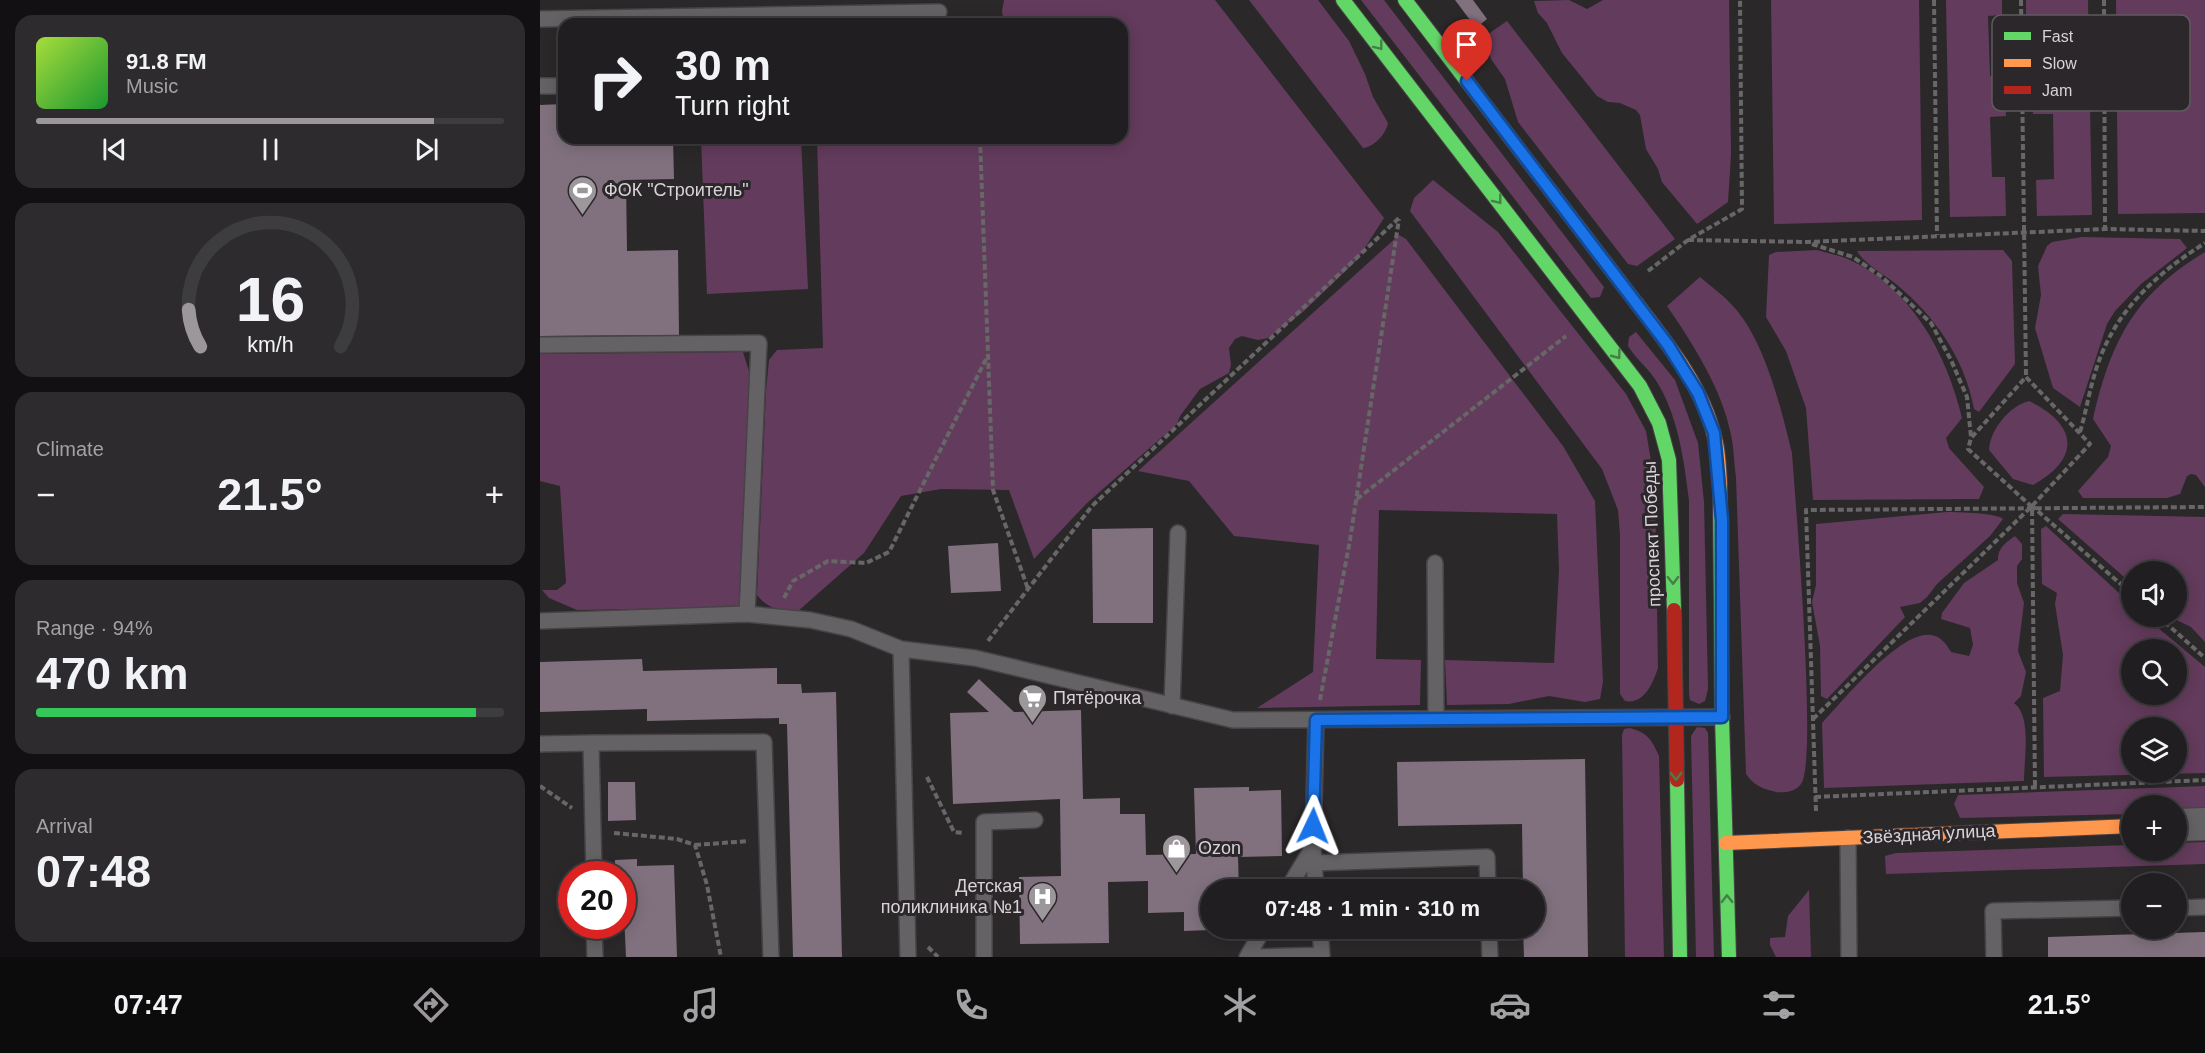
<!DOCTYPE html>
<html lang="en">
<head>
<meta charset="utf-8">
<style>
  body { margin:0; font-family:Helvetica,sans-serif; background:#2d2b2d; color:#f1f3f6; height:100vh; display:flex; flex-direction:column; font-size:22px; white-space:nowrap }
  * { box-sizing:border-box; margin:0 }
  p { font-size:20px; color:#a2a2a5 }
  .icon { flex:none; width:33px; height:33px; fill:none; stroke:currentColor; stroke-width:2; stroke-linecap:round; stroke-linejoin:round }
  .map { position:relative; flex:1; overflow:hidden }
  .panel { display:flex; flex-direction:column; gap:15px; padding:15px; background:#121012; width:540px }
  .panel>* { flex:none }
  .top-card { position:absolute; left:18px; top:18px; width:570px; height:126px; border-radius:18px; box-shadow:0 3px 15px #0003,0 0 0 2px #3d3c3e; background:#201e20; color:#f1f3f6; overflow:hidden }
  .fabs { position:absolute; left:1581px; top:561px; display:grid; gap:12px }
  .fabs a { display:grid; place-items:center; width:66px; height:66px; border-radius:50%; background:#201e20; box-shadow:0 3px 15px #0003,0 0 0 2px #3d3c3e; font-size:30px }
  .speed { position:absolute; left:18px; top:861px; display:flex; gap:12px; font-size:30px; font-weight:700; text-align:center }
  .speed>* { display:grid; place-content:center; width:78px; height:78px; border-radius:50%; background:#201e20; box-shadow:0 3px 15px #0003,0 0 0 2px #3d3c3e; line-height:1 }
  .speed .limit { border:9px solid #d22; background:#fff; color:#111 }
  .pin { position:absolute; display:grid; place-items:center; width:51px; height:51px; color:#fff; margin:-62px -26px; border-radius:50% 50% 50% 0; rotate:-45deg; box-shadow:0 0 6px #0007 }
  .pin .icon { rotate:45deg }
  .me { position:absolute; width:66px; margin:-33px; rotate:2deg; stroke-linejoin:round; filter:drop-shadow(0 0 4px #0008) }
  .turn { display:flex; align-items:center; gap:21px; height:126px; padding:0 18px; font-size:27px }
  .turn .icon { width:78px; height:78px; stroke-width:2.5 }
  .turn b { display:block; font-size:42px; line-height:51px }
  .big { font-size:45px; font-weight:800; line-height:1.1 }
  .panel .tile { flex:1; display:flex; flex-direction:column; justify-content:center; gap:9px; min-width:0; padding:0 21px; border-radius:18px; background:#2d2b2d }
  .panel .dial { align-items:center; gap:0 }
  .dial svg { height:156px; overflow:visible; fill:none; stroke:#3d3c3e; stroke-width:7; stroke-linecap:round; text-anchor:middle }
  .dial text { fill:#f1f3f6; stroke:none }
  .song { display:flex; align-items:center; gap:18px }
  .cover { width:72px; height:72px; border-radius:9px; background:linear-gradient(135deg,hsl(80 70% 55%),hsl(130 70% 35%)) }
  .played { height:6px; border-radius:3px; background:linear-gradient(90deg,#9b979a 85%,#3d3c3e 85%) }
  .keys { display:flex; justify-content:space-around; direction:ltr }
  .heat { display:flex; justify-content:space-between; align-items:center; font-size:33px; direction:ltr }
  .charge { height:9px; border-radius:4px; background:linear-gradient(90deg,#34c759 94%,#3d3c3e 0) }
  .trip { position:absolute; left:660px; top:879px; width:345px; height:60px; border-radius:30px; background:#201e20; box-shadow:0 3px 15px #0003,0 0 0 2px #3d3c3e; font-weight:800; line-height:60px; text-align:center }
  .tab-bar { display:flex; height:96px; justify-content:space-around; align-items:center; background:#0d0c0d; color:#a2a2a5 }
  .tab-bar .icon { width:42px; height:42px }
  .tab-bar .on { color:#9b979a }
  .tab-bar b { font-size:27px; color:#f1f3f6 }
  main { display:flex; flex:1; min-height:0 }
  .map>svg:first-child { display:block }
  .green { fill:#633b5c; fill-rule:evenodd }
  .building { fill:#81717e }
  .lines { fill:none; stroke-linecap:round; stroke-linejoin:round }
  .lane-casing { stroke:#474346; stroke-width:18 }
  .street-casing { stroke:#474346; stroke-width:34 }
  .fast-casing { stroke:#474346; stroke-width:16 }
  .slow-casing { stroke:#474346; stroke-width:16 }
  .jam-casing { stroke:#474346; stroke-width:16 }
  .path { stroke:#686768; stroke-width:4; stroke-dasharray:6 3; stroke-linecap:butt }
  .lane { stroke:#646264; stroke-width:15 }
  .street { stroke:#646264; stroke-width:32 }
  .fast { stroke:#63d668; stroke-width:14 }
  .slow { stroke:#ff974d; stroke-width:14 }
  .jam { stroke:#b3261e; stroke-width:14 }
  .oneway { stroke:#487e4a }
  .route-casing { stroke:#114b97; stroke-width:15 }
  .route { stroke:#1a73e8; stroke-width:10 }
  .labels { text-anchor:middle; stroke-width:6; stroke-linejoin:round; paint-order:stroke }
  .poi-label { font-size:18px; fill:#d7d3d6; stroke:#2c272b; text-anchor:start }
  .street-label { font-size:18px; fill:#d7d3d6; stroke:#2c272b }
  .key { fill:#2c272b; stroke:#5f5b5e; stroke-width:1.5 }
  .key-label { font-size:16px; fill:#d7d3d6 }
</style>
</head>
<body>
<main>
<section class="panel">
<div class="tile">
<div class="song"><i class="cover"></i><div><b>91.8 FM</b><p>Music</p></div></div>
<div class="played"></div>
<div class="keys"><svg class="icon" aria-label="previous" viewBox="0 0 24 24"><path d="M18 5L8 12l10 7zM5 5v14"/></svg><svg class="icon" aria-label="pause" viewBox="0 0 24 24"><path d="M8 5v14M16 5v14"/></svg><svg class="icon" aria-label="next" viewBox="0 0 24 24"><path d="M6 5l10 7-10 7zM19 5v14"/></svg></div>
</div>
<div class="tile dial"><svg viewBox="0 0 100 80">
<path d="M14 69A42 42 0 1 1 86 69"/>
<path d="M14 69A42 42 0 0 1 8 50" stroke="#9b979a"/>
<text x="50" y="56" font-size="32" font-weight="700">16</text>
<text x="50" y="72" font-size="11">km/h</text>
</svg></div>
<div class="tile"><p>Climate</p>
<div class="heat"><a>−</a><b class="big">21.5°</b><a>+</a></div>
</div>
<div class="tile"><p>Range · 94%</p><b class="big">470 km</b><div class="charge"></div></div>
<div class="tile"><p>Arrival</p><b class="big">07:48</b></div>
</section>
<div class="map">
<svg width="1665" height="957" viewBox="0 0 1665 957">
  <rect width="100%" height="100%" fill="#2b282a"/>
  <path class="green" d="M464,0H675L844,218L817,260L763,312L728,338L718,340L702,336L695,339L689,348L691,365L689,373L660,389L640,416L637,424L547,503L494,559L469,490L401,489L361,496L324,553L257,612C240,611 228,609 217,595L226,391L229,360L237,350L283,348L277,138H582V24H464L462,11Z
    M709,0H778L809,41L825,74L833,97L848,123C846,134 834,147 823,148Z
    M821,0H844L1064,287L1060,297L1051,298Z
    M1029,0L1047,9L1063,0H1189L1191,155L1188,202L1157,224L1122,182L1118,169L1106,149L1100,115L1096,110L1080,103L1068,102L1057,96L1022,53L1007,23L998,13L994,1Z
    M1231,0H1379L1382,220L1234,224Z
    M1406,0H1462V15L1448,16L1450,76H1465L1466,116L1450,117L1452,177H1465L1466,216L1410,217Z
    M1486,0H1548L1552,215L1497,216L1496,180L1514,179L1513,114H1493V74H1512L1511,15H1486Z
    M1576,0H1665V213L1578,214Z
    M967,21L1135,239L1097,266L1088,264L978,122L965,79L951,59L944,37Z
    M161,138H261L268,289L167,294Z
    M893,180L958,232L1086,394L1106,431L1115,485L1118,668C1113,683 1104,705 1085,701L1080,694V535L1078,510L1062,469L870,211L874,198Z
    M859,235L866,239L1023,446L1055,501L1063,682L1060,699L1045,702L1009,696L969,704L907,705L905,660L1014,663L1019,570L1017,514L839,510L836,659L881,660L880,705L717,708L773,672L779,545L694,536L649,481L598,471Z
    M1542,237L1640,239L1647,248L1601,284L1575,311L1567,324L1540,407L1513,388L1495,328L1501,295L1498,266L1507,246L1512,242Z
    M1277,250C1287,253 1298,255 1308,259C1371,287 1407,354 1422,418L1406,438L1409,448L1444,487L1439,499L1273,500L1266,408L1246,351L1226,317L1229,255L1236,252Z
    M1463,250L1472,261L1475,364L1439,412L1434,409C1425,359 1395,316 1356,284C1344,274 1325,265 1317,251Z
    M1665,252V487L1656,475L1651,474L1647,476L1640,494L1627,498H1543L1538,491L1568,457L1571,446L1553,419C1571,341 1594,295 1665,252Z
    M1160,277C1170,286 1182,294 1191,304C1224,337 1241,408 1252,453C1255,497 1278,763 1261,784C1255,792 1245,793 1236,792C1223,789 1213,785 1206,774L1196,477C1194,464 1194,449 1191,435C1182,389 1153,344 1127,306Z
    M1096,332L1135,380L1158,443L1164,502L1168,689L1165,701L1159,704L1150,700L1149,694V501C1144,460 1138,414 1115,379C1107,367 1095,358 1088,346L1089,337Z
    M203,352L211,378L200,607L37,610L9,598L2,590H17L26,583L20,486L0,481V354Z
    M1489,401C1537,424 1542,458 1493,485L1473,479L1449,450C1450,430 1469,406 1489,401Z
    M1407,512C1418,512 1458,513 1463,519L1450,536L1397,584L1387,597L1380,603L1360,607L1365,617L1287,699L1281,696L1280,646L1272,602L1276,585V524Z
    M1523,514L1665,517V642L1651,627L1630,617L1636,616V572H1592L1591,583L1518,519Z
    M1506,526L1591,604L1592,616L1605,617L1665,667V773L1504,777L1503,698L1520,691L1523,655L1515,604L1517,593L1502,584L1501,529ZM1592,650H1636V694H1592ZM1592,728H1636V772H1592Z
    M1475,536L1482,544V559L1477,566V583L1484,603L1478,651L1486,672L1481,696L1474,703C1492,716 1484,759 1484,781L1284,788L1282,723C1303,701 1360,630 1391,635C1401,636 1406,644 1411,652L1429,656L1433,645L1430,628L1401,619L1402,613L1424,583L1458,560C1457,549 1466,542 1475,536Z
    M1157,727L1165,728L1168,733L1174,957H1156L1151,736Z
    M1090,728C1108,733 1112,740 1119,756L1124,957H1085L1082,735L1084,729Z
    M1665,786V812H1637L1636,806H1592L1591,814L1420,818L1414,804L1418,795Z
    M1665,842V864L1346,874L1345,856L1356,853L1591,845L1592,850H1636L1637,843Z
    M1269,890L1271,957H1236L1230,945V938L1245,937L1248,916Z"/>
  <path class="building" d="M915,0H933L947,19L936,28Z
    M24,104V138H133L134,179L86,180L87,251L138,250L139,335L0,336V105Z
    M613,528V623H553L552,529Z
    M458,543L461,591L411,593L408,546Z
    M102,659L103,671L237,668V684H261L262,693L296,692L302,957H253L247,724H239V718L107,721V709L0,712V662Z
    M439,679L474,712L541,710L543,799L580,798V814H605L606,855L656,854L654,788L709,787V791L741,790L742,856L698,857L699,890H670V930L644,931V912L608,913V881L568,882L569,943L480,944L479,877L521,876L520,799L413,804L410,713L449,712L427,692Z
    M1045,759L1048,957H984L983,928H994V890H983L982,824L858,826L857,762Z
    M68,782H95L96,820L68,821Z
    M97,859V866L134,865L137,957H86L82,874H75V860Z
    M1665,932V957H1508V937Z"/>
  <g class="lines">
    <defs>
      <path id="lane" d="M0,19L399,12
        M0,86H24
        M0,345L219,343L207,614
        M895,563L896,719
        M0,621L207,614L270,620L311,629L361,649L435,658L693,720L1182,717
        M361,649L368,957
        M632,706L638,533
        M776,720L773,847L776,890
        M51,743L224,742L231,957
        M0,744L51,743L54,874
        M1308,838L1309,957
        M774,863L947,857L948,890
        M747,890L773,847
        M1636,908L1665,907
        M54,926L55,957
        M949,928L950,957
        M444,957V822L495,820
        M707,957L724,928
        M716,957L782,955L780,928
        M1454,957L1453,911L1592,908"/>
      <path id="street" d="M1636,825L1665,824"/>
      <path id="fast" d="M803,0L1100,386L1119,423L1129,460L1134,610
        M865,0L1097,304
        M1180,485L1182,717L1189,957
        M1137,780L1140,957"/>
      <path id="slow" d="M1097,304C1127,343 1162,386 1174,435C1179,451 1179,468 1180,485
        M1186,843L1592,826"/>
      <path id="jam" d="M1134,610L1137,780"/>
    </defs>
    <use href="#lane" class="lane-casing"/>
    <use href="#street" class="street-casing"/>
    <use href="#fast" class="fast-casing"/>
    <use href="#slow" class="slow-casing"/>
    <use href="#jam" class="jam-casing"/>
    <path class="path" d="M1394,0L1397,235
      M1481,0L1486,377
      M1564,0L1565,229
      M440,138L453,490L488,589
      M1148,240L1267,242L1565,229L1665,231
      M1272,244L1313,257L1342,277L1391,323L1411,360L1427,397L1431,437
      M1108,271L1148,240L1202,209L1200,0
      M1540,432C1546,412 1549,392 1555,373C1572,314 1614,275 1665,243
      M817,499L1026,336
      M244,598L253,581L288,561L326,563L349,552L448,355
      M1618,616L1665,658
      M448,641L552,506L859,218
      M780,700L810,540L859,219
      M1273,719L1492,506L1550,444L1486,377L1431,438L1428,449L1491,506
      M387,777L414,832L423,833
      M0,786L32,808
      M1495,786L1492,506L1592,594
      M1275,797L1665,780
      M1276,811L1266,510L1665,507
      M74,833L137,839L155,845L167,885L181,957
      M155,845L209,841
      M388,947L398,957"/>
    <use href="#lane" class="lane"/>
    <use href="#street" class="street"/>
    <use href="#fast" class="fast"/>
    <use href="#slow" class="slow"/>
    <use href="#jam" class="jam"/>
  </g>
  <defs><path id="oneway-chevron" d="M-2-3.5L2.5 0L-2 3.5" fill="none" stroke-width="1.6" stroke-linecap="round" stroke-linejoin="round" transform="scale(1.5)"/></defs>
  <g class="oneway">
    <use href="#oneway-chevron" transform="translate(839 46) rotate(52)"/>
    <use href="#oneway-chevron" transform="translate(958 200) rotate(52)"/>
    <use href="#oneway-chevron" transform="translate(1077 355) rotate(53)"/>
    <use href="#oneway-chevron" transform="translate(1133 580) rotate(89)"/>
    <use href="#oneway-chevron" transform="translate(1136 776) rotate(89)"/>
    <use href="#oneway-chevron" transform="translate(1187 899) rotate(-91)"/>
  </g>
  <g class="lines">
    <defs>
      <path id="route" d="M773,826L776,720L1182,717V520L1174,433L1158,393L1128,345L927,81"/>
    </defs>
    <use href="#route" class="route-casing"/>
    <use href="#route" class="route"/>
  </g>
  <defs>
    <symbol id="stadium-pin" viewBox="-11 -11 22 30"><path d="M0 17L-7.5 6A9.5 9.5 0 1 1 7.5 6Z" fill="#9b979a" stroke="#2c272b"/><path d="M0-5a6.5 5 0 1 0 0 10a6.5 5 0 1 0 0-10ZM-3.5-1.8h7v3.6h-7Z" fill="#fff"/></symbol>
    <symbol id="supermarket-pin" viewBox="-11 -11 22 30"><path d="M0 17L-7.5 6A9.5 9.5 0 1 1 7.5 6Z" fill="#9b979a" stroke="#2c272b"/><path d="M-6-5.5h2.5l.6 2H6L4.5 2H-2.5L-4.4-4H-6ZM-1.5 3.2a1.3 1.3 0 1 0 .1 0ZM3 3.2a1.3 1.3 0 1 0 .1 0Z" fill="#fff"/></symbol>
    <symbol id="shop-pin" viewBox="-11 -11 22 30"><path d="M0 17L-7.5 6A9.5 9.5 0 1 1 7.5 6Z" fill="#9b979a" stroke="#2c272b"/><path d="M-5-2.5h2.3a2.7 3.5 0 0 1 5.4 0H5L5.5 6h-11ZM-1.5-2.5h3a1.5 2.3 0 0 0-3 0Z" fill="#fff"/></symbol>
    <symbol id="hospital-pin" viewBox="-11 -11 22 30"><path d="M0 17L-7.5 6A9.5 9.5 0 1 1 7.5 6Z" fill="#9b979a" stroke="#2c272b"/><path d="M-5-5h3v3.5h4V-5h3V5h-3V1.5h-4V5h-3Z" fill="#fff"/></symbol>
  </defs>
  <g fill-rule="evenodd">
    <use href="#stadium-pin" x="26" y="174" width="33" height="45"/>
    <use href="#supermarket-pin" x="476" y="682" width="33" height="45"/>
    <use href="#shop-pin" x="620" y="832" width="33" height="45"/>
    <use href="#hospital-pin" x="486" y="880" width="33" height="45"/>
  </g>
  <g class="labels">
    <g class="poi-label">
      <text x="64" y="196">ФОК "Строитель"</text>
      <text x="513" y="704">Пятёрочка</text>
      <text x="658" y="854">Ozon</text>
      <text x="482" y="892" text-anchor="end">Детская<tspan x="482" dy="21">поликлиника №1</tspan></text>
    </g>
    <g class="street-label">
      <text transform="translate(1112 534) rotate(-92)" y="6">проспект Победы</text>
      <text transform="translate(1389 834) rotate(-3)" y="6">Звёздная улица</text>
    </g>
  </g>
  <rect x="1452" y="15" width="198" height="96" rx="9" class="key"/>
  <rect x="1464" y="32" width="27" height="8" fill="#63d668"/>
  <rect x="1464" y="59" width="27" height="8" fill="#ff974d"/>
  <rect x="1464" y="86" width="27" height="8" fill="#b3261e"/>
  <g class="key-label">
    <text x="1502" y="42">Fast</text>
    <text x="1502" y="69">Slow</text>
    <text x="1502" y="96">Jam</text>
  </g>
</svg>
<div class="fabs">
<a><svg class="icon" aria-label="sound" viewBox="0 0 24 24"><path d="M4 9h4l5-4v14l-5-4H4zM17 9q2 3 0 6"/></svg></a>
<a><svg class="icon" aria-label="search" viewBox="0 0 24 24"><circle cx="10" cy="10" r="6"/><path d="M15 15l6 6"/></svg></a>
<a><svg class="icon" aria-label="layers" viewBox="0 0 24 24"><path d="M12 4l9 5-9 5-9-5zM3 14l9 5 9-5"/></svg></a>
<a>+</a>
<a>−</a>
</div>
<div class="speed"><div class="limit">20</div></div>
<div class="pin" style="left:927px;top:81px;background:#d93025"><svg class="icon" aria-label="arrive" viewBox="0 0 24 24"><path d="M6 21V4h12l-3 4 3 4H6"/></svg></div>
<svg class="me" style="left:773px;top:826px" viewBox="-20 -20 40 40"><path d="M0-17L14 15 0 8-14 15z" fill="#1a73e8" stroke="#fff" stroke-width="4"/></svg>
<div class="trip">07:48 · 1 min · 310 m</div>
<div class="top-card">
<div class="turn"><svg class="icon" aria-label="right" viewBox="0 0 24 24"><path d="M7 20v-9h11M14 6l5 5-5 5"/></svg><div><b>30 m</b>Turn right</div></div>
</div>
</div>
</main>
<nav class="tab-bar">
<b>07:47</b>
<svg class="icon on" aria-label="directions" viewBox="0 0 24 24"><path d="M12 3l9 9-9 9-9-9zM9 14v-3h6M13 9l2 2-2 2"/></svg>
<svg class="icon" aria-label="music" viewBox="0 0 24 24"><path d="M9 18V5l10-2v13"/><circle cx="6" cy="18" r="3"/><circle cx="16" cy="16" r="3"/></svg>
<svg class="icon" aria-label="phone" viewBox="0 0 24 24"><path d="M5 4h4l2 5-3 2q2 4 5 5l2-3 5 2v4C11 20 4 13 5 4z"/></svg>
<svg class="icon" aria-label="climate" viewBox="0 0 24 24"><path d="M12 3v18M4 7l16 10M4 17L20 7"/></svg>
<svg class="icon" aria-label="car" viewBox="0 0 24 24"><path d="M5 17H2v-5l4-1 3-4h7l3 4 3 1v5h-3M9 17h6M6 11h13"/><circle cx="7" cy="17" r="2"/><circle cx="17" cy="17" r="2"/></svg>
<svg class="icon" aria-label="filters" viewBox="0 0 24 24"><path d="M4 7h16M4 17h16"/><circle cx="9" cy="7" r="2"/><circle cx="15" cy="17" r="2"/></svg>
<b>21.5°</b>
</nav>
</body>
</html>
